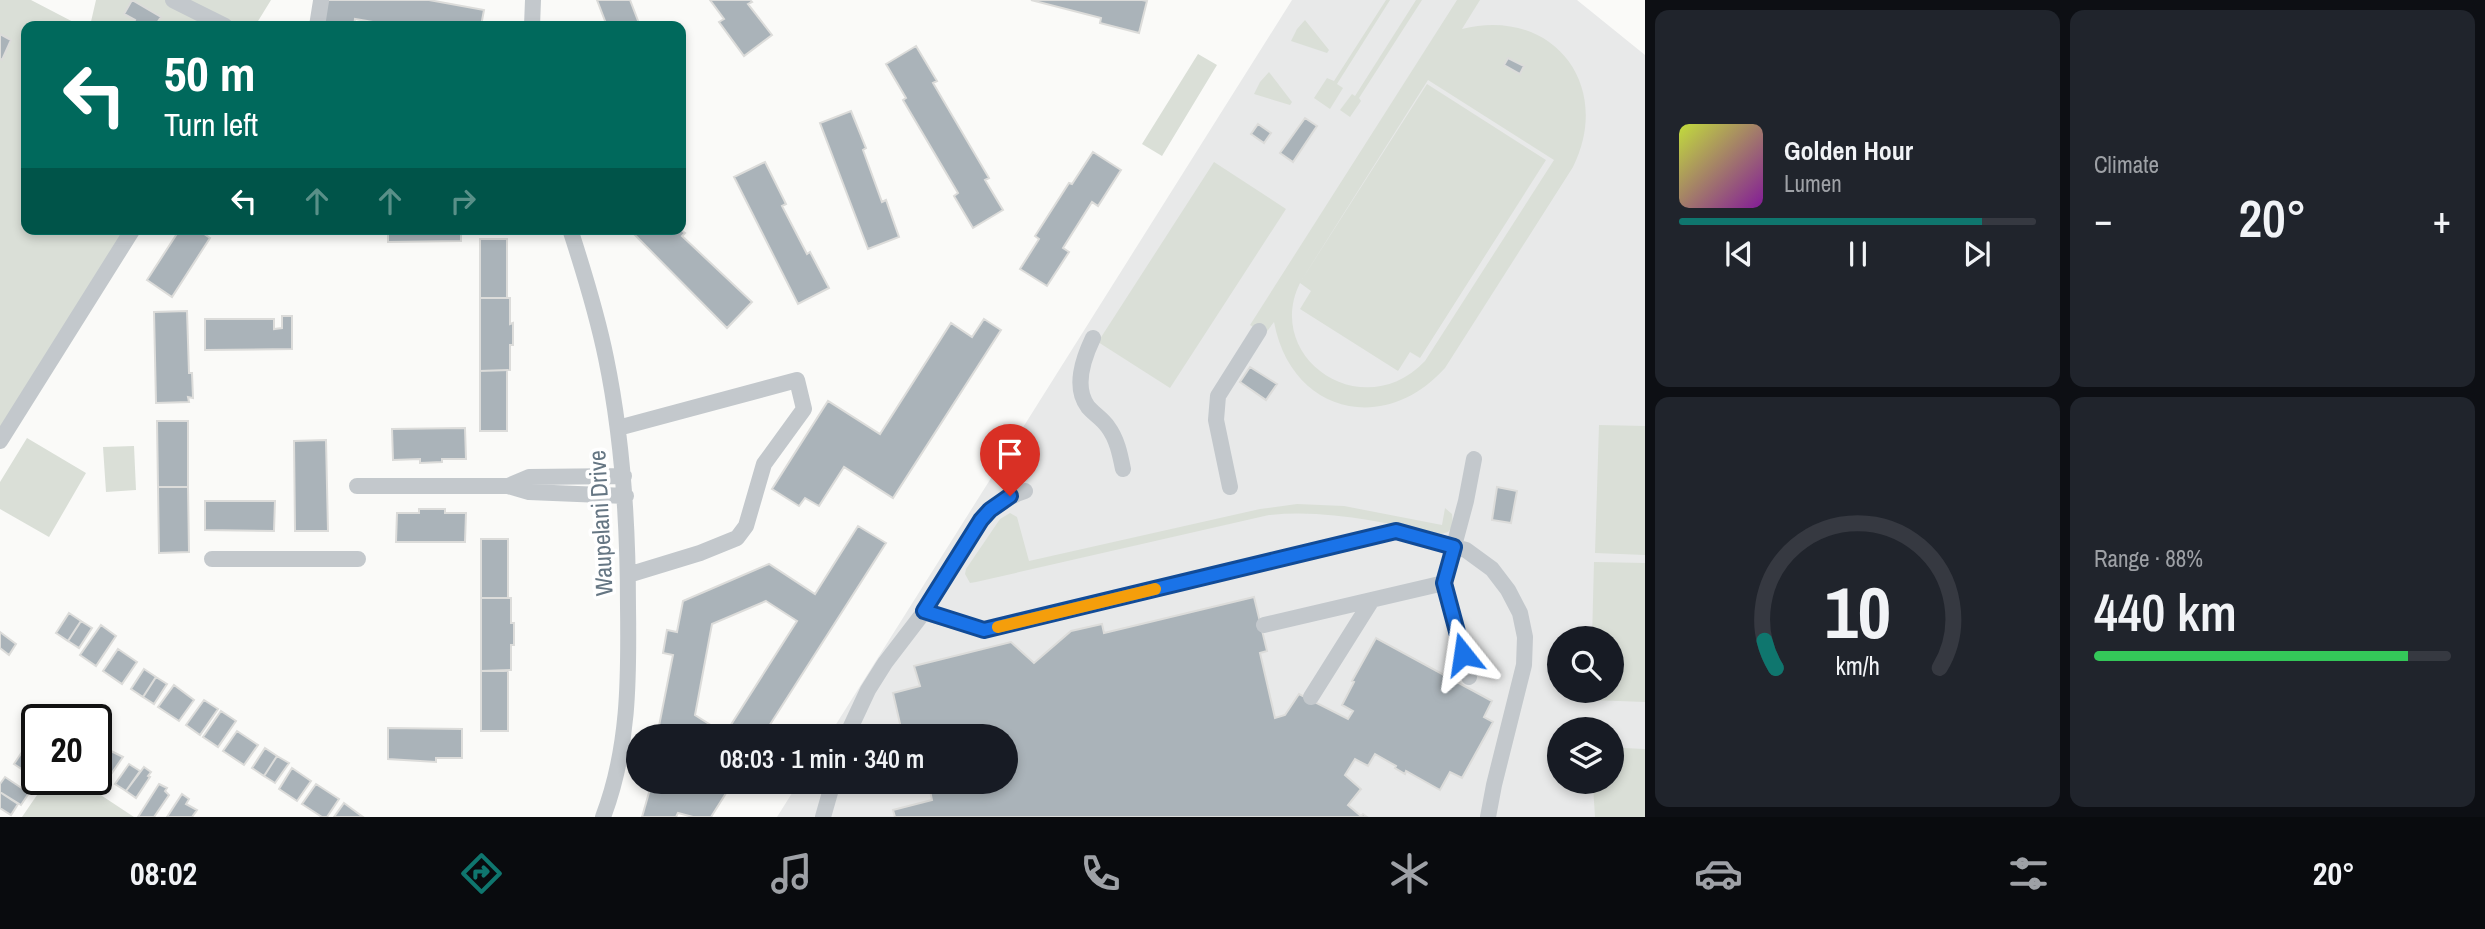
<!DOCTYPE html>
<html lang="en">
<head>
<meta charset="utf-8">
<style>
  body { margin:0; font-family:"Archivo Narrow",sans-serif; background:#20242c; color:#f1f3f6; height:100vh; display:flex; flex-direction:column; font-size:26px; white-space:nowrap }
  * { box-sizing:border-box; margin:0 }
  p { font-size:23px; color:#9ea1a6 }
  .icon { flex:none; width:38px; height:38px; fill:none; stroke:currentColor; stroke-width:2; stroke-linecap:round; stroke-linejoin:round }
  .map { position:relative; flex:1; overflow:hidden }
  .sheet { display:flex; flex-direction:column; gap:10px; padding:10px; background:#0d0f14; width:840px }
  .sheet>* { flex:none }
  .top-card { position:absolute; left:21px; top:21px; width:665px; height:214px; border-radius:14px; box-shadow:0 4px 10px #0003; background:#00695c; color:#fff; overflow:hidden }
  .controls { position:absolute; left:1547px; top:626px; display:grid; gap:14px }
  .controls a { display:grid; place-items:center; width:77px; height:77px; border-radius:50%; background:#171b24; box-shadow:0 4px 10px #0003; font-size:35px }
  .speed { position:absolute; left:21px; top:704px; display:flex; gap:14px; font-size:35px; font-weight:700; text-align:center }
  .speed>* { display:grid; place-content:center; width:91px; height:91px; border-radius:50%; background:#171b24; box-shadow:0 4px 10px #0003; line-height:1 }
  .speed .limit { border:4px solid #111; border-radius:10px; background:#fff; color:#111 }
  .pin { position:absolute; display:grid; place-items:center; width:60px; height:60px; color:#fff; margin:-72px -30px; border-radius:50% 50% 50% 0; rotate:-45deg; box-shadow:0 0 7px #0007 }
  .pin .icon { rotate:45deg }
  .me { position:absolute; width:77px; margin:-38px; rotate:345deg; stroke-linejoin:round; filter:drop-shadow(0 0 5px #0008) }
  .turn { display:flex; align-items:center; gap:24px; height:147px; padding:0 28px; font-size:32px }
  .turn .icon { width:91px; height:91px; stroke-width:2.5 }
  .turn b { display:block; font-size:49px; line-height:60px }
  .lanes { display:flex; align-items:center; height:66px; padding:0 28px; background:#0003; justify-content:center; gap:35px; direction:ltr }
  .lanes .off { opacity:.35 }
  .big { font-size:52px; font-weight:600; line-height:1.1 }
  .sheet .widget { flex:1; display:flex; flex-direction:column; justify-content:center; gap:10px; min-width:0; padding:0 24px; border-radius:14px; background:#20242c }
  .sheet .dial { align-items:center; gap:0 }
  .dial svg { height:182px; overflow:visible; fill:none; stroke:#363941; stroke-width:7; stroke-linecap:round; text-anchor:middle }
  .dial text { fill:#f1f3f6; stroke:none }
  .song { display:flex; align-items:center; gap:21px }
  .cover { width:84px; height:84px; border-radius:10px; background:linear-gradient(135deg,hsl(70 70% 55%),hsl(290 70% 35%)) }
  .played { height:7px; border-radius:4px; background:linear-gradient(90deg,#0f766e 85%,#363941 85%) }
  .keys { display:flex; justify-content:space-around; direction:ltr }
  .heat { display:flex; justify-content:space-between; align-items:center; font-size:38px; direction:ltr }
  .charge { height:10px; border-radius:5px; background:linear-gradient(90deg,#34c759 88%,#363941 0) }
  .sheet .tiles { flex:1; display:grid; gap:10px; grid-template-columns:repeat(2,1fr) }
  .trip { position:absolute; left:626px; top:724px; width:392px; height:70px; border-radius:35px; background:#171b24; box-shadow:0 4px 10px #0003; font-weight:600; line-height:70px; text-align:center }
  .menu { display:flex; height:112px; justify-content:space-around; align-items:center; background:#090b0e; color:#9ea1a6 }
  .menu .icon { width:49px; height:49px }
  .menu .active { color:#0f766e }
  .menu b { font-size:32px; color:#f1f3f6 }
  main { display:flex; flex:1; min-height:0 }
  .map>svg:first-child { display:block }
  .built { fill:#e8e9e9; fill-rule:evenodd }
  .green { fill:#dadfd7; fill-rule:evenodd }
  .building { fill:#aab3b9; stroke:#dcdcda; stroke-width:2; fill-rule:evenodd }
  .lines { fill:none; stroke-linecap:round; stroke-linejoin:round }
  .minor { stroke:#c3c8cc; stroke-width:16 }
  .route-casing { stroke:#114b97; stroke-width:18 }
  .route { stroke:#1a73e8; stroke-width:12 }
  .slow { stroke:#f59e0b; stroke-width:12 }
  .labels { text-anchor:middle; stroke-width:7; stroke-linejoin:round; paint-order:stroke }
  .street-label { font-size:24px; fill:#657683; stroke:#fff }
</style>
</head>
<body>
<main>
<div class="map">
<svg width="1645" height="817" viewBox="0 0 1645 817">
  <rect width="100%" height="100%" fill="#fafaf8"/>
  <path class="built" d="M1292,0H1577L1645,55V817H777L799,782H1006V737H828ZM1559,639H1612V691H1559ZM1559,730H1612V782H1559Z"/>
  <path class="green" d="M0,0H31L81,26H26V229H133L0,441Z
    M96,0H271L255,26H90Z
    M1386,0H1390L1337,84L1343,88L1330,109L1314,98L1327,78L1334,81Z
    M1416,0H1422L1359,98L1361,101L1350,117L1340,110L1352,94L1355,96Z
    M1457,0H1480L1462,29C1551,6 1614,84 1573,167L1445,368C1384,436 1291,413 1274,322L1265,334L1250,325ZM1428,80L1554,160L1425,361C1362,427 1263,357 1300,283L1311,291L1300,309L1398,371L1410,352L1420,358L1546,160L1427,84L1301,281Z
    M1305,20L1329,50L1327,53L1291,41L1297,29Z
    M1198,54L1217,65L1162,156L1142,144Z
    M1269,72L1292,102L1290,105L1254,94L1260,82Z
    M1214,162L1286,209L1170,388L1098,342Z
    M1599,425L1645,426V555L1595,553Z
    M27,438L86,473L49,537L0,509V482Z
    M134,446L136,490L106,492L103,447Z
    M1297,504L1344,506L1442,525L1445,508L1452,514L1453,526L1448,532L1441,534C1384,523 1328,509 1269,515L976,582L970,583L965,574L966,569L1000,519L1010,513L1017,517L1029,561L1260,509Z
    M1594,562L1645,563V702L1591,700V691H1612V639H1592Z
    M1624,748L1645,749V817H1595L1593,785L1596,782H1612V763Z
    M48,779H82L81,782L134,817H22Z"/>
  <path class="building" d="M132,0L161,17L155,26H132L135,20L124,14Z
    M327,0H429L484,10L481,26H385V24L355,19L354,26H323Z
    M597,0H630L640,26H607Z
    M710,0H750L752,2L748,4L772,35L744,56L719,22L724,19Z
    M1031,0H1142L1147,1L1139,33L1100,23L1101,18Z
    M0,34L11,40L2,60L0,59Z
    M916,46L937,81L933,83L989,178L985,180L1003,210L973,228L954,196L958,193L903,100L906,98L886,64Z
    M1508,58L1524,66L1520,74L1504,65Z
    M851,111L866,148L863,150L882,202L886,200L899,237L868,249L820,123Z
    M1305,118L1317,126L1293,162L1280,153Z
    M1258,124L1271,133L1264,143L1251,134Z
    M1093,152L1121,170L1098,206L1092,202L1063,248L1069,252L1047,286L1020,269L1039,239L1035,236L1069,183L1072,184Z
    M765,162L786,204L782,206L807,254L810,252L829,288L798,304L734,177Z
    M180,229H197L210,238L172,297L147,280Z
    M388,229H461V241L388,242Z
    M633,229H680L685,233L682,236L752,302L727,328L631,231Z
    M480,239H507V298H480Z
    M480,298H510V324L513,323V345H510V370L480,371Z
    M187,311L189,373H192L193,398L188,397L189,402L156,403L154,312Z
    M282,316H292V349L205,350V319H274V329L282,328Z
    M984,319L1001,330L893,498L844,467L819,506L805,498L799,506L772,489L828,401L880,434L951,323L972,337Z
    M1250,367L1277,384L1266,400L1240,382Z
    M507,370V431H480V371Z
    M157,421H188V487H158Z
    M465,428L466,459H442V462L420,463V459L393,460L392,429Z
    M326,440L328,531H295L294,441Z
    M158,487H188L189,552L159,553Z
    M1497,487L1517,491L1511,523L1492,520Z
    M205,501H275L274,531L205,530Z
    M419,509H445V513H466L465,542H396L397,513H419Z
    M858,526L886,543L762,737H667L658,731L673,655L663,653L667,630L677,632L683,601L769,564L815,594ZM766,601L797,621L725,734L695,715L712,624Z
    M481,539H508V598H481Z
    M1254,597L1267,651L1260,653L1275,718L1285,715L1299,694L1348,719L1353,711L1342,705L1354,682L1352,681L1376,638L1492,701L1484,717L1493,722L1462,778L1450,772L1440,790L1406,771L1405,774L1395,768L1396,766L1375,754L1368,766L1355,759L1345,775L1361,789L1348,805L1361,816L1363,814L1367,817H895L893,810L932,800L928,782H1006V737H903L893,693L920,686L914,666L1011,642L1034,663L1071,631L1102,624L1104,633Z
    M481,598H511V623H514V645H511V670L481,671Z
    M69,613L81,621L68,641L56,633Z
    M81,621L92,628L79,648L68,641Z
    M101,625L116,636L96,666L80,655Z
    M0,632L16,644L9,655L0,648Z
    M118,649L137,662L122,684L103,671Z
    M144,669L156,677L143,697L131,689Z
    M481,671H508V731H481Z
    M156,677L167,684L154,704L143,697Z
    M174,685L194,700L179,721L158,707Z
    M204,700L218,709L200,735L186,725Z
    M221,711L236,721L218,747L203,737Z
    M388,728L462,729V758H436V762L388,759Z
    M237,731L258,745L244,765L223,751Z
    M30,740L37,745V761L22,752Z
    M103,747L123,757L109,777L96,768V757Z
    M265,748L277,756L264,776L252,768Z
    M22,752L37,761L38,780L14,764Z
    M277,756L289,763L275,783L264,776Z
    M129,764L140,771L126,791L115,784Z
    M144,767L151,772L148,776L150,777L136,798L126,791Z
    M292,768L311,781L297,801L279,789Z
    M5,777L29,793L21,805L0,792V784Z
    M652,782L694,783L733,782L711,817H693L678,813L676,817H642Z
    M159,784L167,788L165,791L169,795L154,817H138Z
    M316,784L339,799L327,817H322L302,804Z
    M0,792L18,804L11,815L0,808Z
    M182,794L189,799L186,804L197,810L192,817H167Z
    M344,803L363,817H334Z"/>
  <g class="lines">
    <path class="minor" d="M173,0L225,26
      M317,26L321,1
      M532,26L533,0
      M570,229C584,272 597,314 606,358C623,440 628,523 628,607C629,679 629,749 603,817
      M1093,338C1083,359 1073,387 1088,407C1094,414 1103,419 1108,427C1117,439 1120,454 1123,469
      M618,428L797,380L804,409L764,464L746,526L737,538L700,553L628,575
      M0,441L133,229
      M357,486H508L529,492L626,496
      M508,486L529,477L624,476
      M1230,487L1216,420L1218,396L1259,331
      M212,559H358
      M1444,583L1469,677
      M924,612L984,630L1396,531L1466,550L1492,569L1508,590L1520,613L1525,637L1524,665L1494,785L1488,817
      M1264,625L1444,583L1466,501L1474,459
      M1311,697L1372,600
      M846,737L868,690L885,663L924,612L981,520C993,505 1007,497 1025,491
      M823,817L833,782"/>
  </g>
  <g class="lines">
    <defs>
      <path id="route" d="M1010,496L990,510L981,520L924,611L984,630L1396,531L1454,547L1444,583L1463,654"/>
    </defs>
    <use href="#route" class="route-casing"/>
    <use href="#route" class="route"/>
    <path class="slow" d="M998,627L1155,589"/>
  </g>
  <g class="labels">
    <g class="street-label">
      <text transform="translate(601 523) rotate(-93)" y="8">Waupelani Drive</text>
    </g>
  </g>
</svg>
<div class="controls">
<a><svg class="icon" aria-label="search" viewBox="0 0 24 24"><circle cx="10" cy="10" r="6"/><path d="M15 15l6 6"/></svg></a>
<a><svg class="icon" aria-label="layers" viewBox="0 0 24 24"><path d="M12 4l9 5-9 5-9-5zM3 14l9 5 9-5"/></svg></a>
</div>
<div class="speed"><div class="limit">20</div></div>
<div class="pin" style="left:1010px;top:496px;background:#d93025"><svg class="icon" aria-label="arrive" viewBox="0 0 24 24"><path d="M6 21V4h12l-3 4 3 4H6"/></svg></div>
<svg class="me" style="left:1463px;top:654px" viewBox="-20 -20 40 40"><path d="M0-17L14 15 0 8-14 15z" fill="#1a73e8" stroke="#fff" stroke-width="4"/></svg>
<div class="trip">08:03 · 1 min · 340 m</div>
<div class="top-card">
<div class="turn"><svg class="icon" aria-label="left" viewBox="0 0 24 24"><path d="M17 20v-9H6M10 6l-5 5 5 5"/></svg><div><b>50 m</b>Turn left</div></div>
<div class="lanes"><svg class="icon" aria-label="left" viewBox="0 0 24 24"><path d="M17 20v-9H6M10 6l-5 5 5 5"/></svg><svg class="icon off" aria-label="ahead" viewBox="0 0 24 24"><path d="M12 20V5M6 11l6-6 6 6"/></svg><svg class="icon off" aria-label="ahead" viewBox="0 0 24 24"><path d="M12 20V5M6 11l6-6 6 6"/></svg><svg class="icon off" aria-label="right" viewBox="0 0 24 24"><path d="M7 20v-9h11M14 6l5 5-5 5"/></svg></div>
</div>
</div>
<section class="sheet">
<div class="tiles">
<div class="widget">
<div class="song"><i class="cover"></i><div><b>Golden Hour</b><p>Lumen</p></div></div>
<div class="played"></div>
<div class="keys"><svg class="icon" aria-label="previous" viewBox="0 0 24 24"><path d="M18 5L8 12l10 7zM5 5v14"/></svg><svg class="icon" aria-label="pause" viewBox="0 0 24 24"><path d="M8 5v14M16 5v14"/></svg><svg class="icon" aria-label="next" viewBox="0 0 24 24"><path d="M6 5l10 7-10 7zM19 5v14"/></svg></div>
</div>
<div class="widget"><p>Climate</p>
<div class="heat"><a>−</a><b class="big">20°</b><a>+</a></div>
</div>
<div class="widget dial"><svg viewBox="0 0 100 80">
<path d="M14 69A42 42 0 1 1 86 69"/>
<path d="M14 69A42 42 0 0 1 9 57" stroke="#0f766e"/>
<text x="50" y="56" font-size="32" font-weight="700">10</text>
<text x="50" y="72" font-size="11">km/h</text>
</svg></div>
<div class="widget"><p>Range · 88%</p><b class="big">440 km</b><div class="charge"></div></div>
</div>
</section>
</main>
<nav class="menu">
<b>08:02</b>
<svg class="icon active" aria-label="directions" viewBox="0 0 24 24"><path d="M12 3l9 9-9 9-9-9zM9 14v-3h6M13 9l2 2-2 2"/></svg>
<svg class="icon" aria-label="music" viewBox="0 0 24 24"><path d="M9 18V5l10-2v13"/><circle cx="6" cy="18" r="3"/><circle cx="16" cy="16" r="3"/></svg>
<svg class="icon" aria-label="phone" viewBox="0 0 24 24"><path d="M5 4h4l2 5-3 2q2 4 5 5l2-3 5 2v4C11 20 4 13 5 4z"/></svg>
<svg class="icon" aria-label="climate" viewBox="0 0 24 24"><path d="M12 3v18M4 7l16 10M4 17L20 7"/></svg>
<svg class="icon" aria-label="car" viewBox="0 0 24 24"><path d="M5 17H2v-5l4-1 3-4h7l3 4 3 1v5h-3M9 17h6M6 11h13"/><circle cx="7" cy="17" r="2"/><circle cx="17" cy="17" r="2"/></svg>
<svg class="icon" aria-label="filters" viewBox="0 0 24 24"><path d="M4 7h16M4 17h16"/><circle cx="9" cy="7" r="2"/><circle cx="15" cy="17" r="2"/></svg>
<b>20°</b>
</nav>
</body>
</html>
